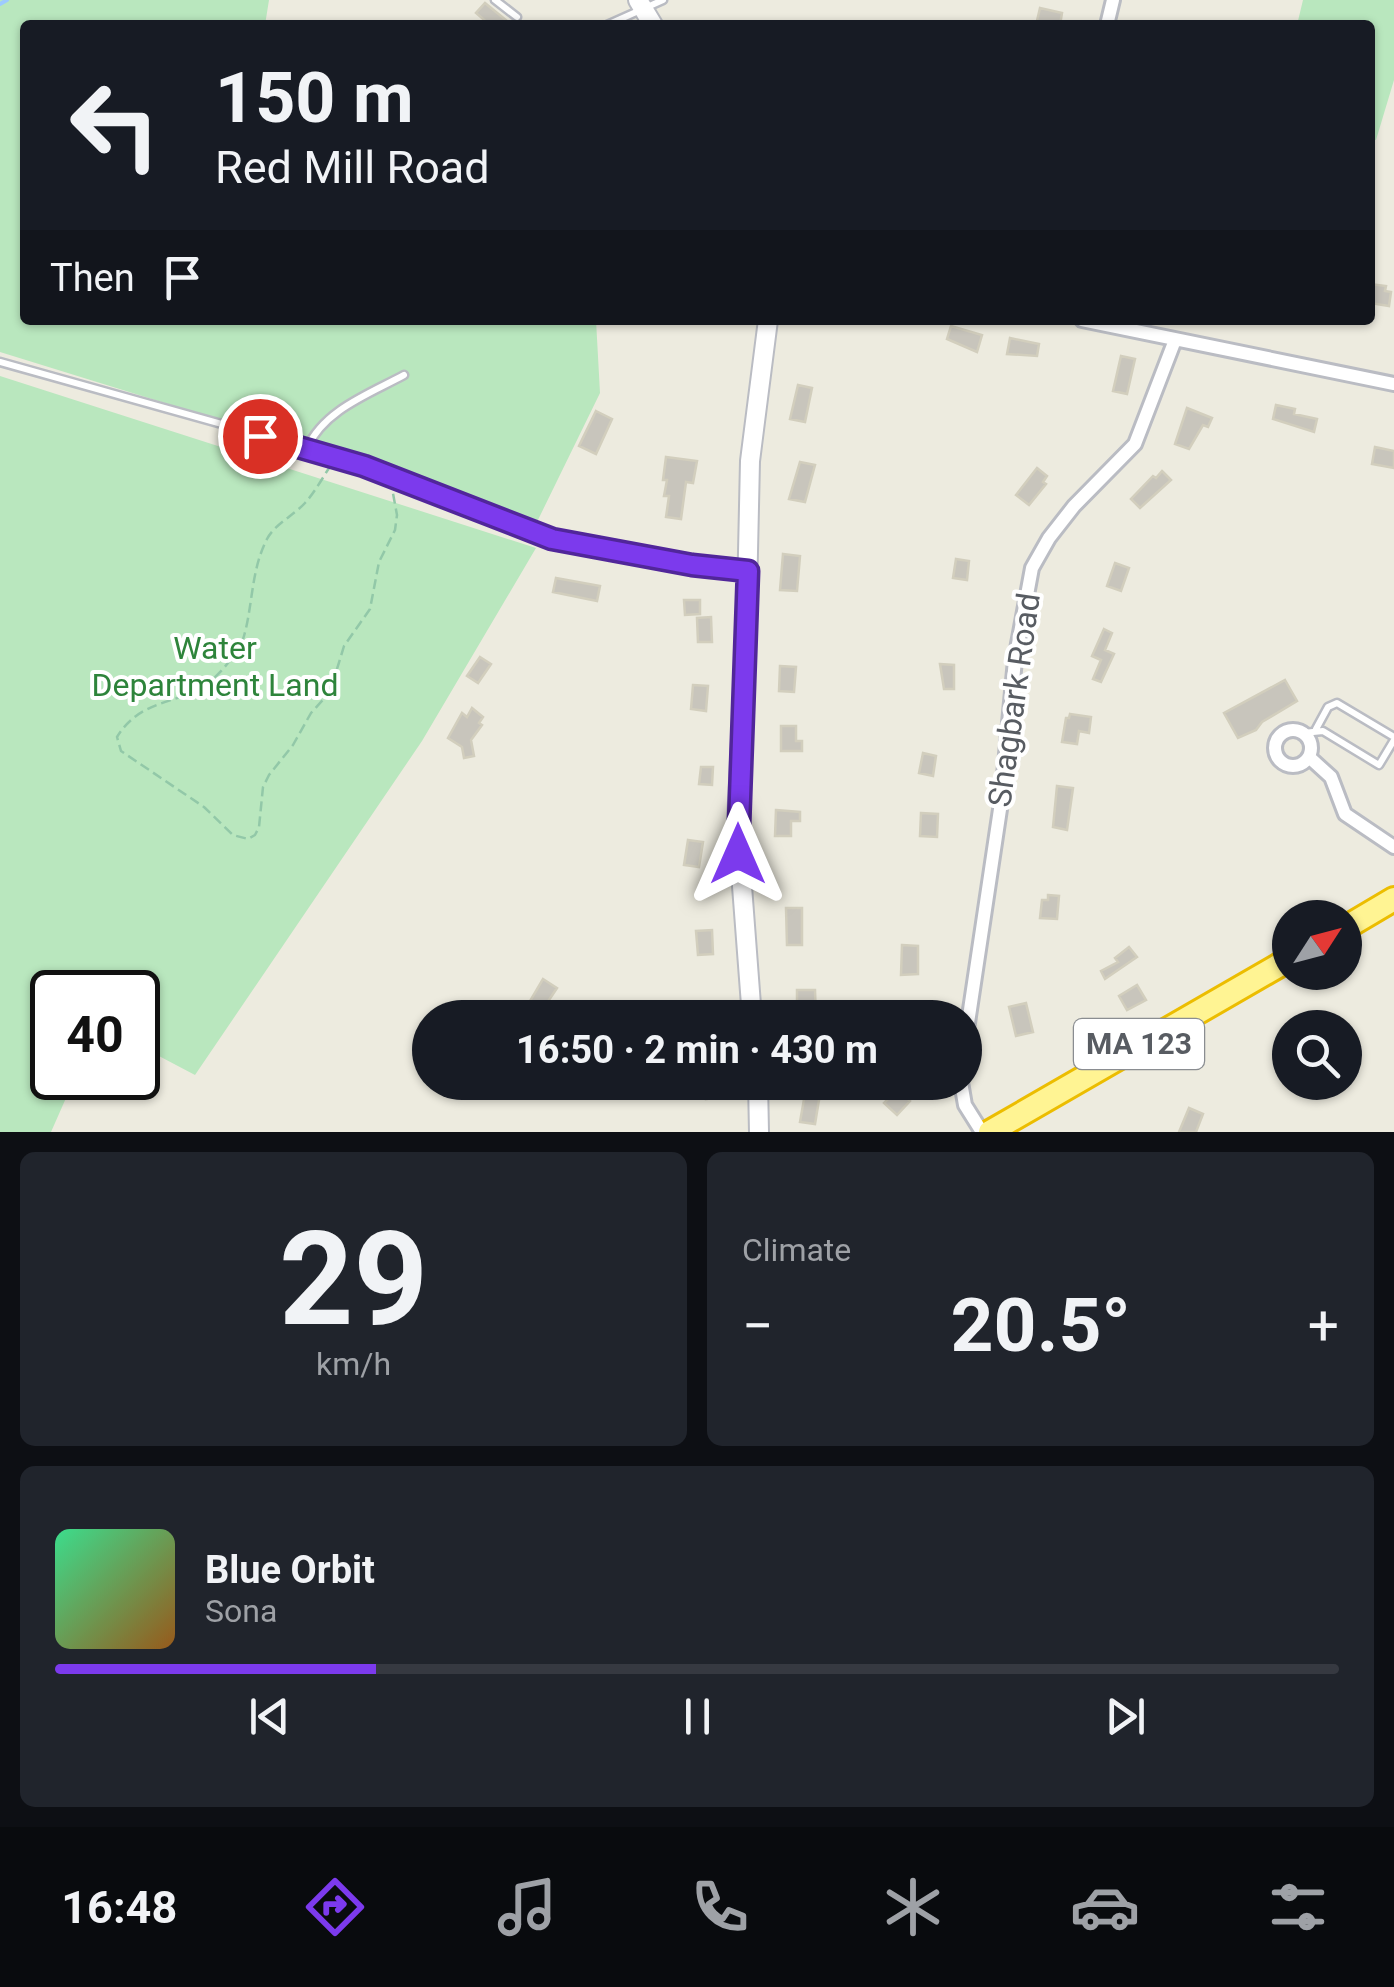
<!DOCTYPE html>
<html lang="en">
<head>
<meta charset="utf-8">
<style>
  body { margin:0; font-family:Roboto,sans-serif; background:#20242c; color:#f1f3f6; height:100vh; display:flex; flex-direction:column; font-size:38px; white-space:nowrap }
  * { box-sizing:border-box; margin:0 }
  p { font-size:32px; color:#9ea1a6 }
  .icon { flex:none; width:55px; height:55px; fill:none; stroke:currentColor; stroke-width:2; stroke-linecap:round; stroke-linejoin:round }
  .map { position:relative; height:1132px; overflow:hidden }
  .panel { display:flex; flex-direction:column; gap:20px; padding:20px; background:#0d0f14; flex:1 }
  .panel>* { flex:none }
  .guide { position:absolute; left:20px; top:20px; width:1355px; height:305px; border-radius:10px; box-shadow:0 2px 8px #0004; background:#171b24; color:#f1f3f6; overflow:hidden }
  .needle { width:65px; rotate:54deg }
  .tools { position:absolute; left:1272px; top:900px; display:grid; gap:20px }
  .tools a { display:grid; place-items:center; width:90px; height:90px; border-radius:50%; background:#171b24; box-shadow:0 2px 8px #0004; font-size:50px }
  .speed { position:absolute; left:30px; top:970px; display:flex; gap:20px; font-size:50px; font-weight:700; text-align:center }
  .speed>* { display:grid; place-content:center; width:130px; height:130px; border-radius:50%; background:#171b24; box-shadow:0 2px 8px #0004; line-height:1 }
  .speed .limit { border:5px solid #111; border-radius:15px; background:#fff; color:#111 }
  .pin { position:absolute; display:grid; place-items:center; width:85px; height:85px; color:#fff; margin:-42px; border:5px solid #fff; border-radius:50%; box-shadow:0 2px 10px #0007 }
  .me { position:absolute; width:110px; margin:-55px; rotate:0deg; stroke-linejoin:round; filter:drop-shadow(0 0 8px #0008) }
  .turn { display:flex; align-items:center; gap:35px; height:210px; padding:0 30px; font-size:45px }
  .turn .icon { width:130px; height:130px; stroke-width:2.5 }
  .turn b { display:block; font-size:70px; line-height:85px }
  .then { display:flex; align-items:center; height:95px; padding:0 30px; background:#0003; gap:20px; font-size:38px }
  .big { font-size:75px; font-weight:700; line-height:1.1 }
  .panel .tile { flex:1; display:flex; flex-direction:column; justify-content:center; gap:15px; min-width:0; padding:0 35px; border-radius:15px; background:#20242c }
  .panel .dial { align-items:center; gap:0 }
  .dial b { font-size:130px; line-height:1 }
  .song { display:flex; align-items:center; gap:30px }
  .cover { width:120px; height:120px; border-radius:15px; background:linear-gradient(135deg,hsl(150 70% 55%),hsl(30 70% 35%)) }
  .played { height:10px; border-radius:5px; background:linear-gradient(90deg,#7c3aed 25%,#363941 25%) }
  .keys { display:flex; justify-content:space-around; direction:ltr }
  .heat { display:flex; justify-content:space-between; align-items:center; font-size:55px; direction:ltr }
  .panel .tiles { flex:1; display:grid; gap:20px; grid-template-columns:1fr 1fr }
  .tile:last-child { grid-column:span 2 }
  .trip { position:absolute; left:412px; top:1000px; width:570px; height:100px; border-radius:50px; background:#171b24; box-shadow:0 2px 8px #0004; font-weight:700; line-height:100px; text-align:center }
  .tabs { display:flex; height:160px; justify-content:space-around; align-items:center; background:#090b0e; color:#9ea1a6 }
  .tabs .icon { width:70px; height:70px }
  .tabs .selected { color:#7c3aed }
  .tabs b { font-size:45px; color:#f1f3f6 }
  .map>svg:first-child { display:block }
  .green { fill:#b9e7be }
  .lines { fill:none; stroke-linecap:round; stroke-linejoin:round }
  .stream { stroke:#9dcaff; stroke-width:4 }
  .building { fill:#c8c5bc; stroke:#d2cebd; stroke-width:2.5 }
  .service-casing { stroke:#babcc3; stroke-width:11 }
  .minor-casing { stroke:#babcc3; stroke-width:18 }
  .tertiary-casing { stroke:#babcc3; stroke-width:22 }
  .trunk-casing { stroke:#ecbd00; stroke-width:28 }
  .path { stroke:#92c8a8; stroke-width:2.5; stroke-dasharray:10 5; stroke-linecap:butt }
  .service { stroke:#fff; stroke-width:6 }
  .minor { stroke:#fff; stroke-width:12 }
  .tertiary { stroke:#fff; stroke-width:18 }
  .trunk { stroke:#fff493; stroke-width:22 }
  .route-casing { stroke:#51269a; stroke-width:25 }
  .route { stroke:#7c3aed; stroke-width:18 }
  .labels { text-anchor:middle; stroke-width:8; stroke-linejoin:round; paint-order:stroke }
  .shield { fill:#fff; stroke:#8a8d91; stroke-width:2.5 }
  .shield-label { font-size:30px; font-weight:bold; fill:#585c62 }
  .park-label { font-size:32px; fill:#2e843b; stroke:#fff }
  .street-label { font-size:32px; fill:#585c62; stroke:#fff }
</style>
</head>
<body>
<div class="map">
<svg width="1394" height="1132" viewBox="0 0 1394 1132">
  <rect width="100%" height="100%" fill="#edebdf"/>
  <path class="green" d="M0,0H269L265,25H25V320H596L600,393L535,526L265,434L0,352Z
    M1303,0H1394V80L1376,140L1370,139V25H1297Z
    M0,376L536,548L422,741L195,1075L138,1045V992H52V1078H70L66,1098L51,1132H0Z"/>
  <g class="lines">
    <path class="stream" d="M0,4L7,0"/>
  </g>
  <path class="building" d="M485,3L512,25H490L476,13Z
    M1040,8L1062,13L1060,25H1036Z
    M1370,284L1386,286L1385,291L1391,292L1389,306L1370,303Z
    M951,326L982,335L977,352L947,339Z
    M1010,338L1039,344L1037,356L1007,354Z
    M1121,356L1135,359L1127,394L1113,391Z
    M798,385L812,388L805,422L790,419Z
    M1276,405L1295,409L1294,414L1317,419L1314,432L1273,419Z
    M1187,408L1212,418L1208,427L1203,425L1189,449L1175,444Z
    M596,411L612,419L596,454L579,446Z
    M1375,447L1394,451V468L1372,464Z
    M666,457L697,461L693,483L686,482L681,519L666,517L669,496H664L667,480H663Z
    M800,462L815,465L805,502L789,499Z
    M1037,468L1047,476L1043,482L1046,484L1029,505L1016,495Z
    M1162,471L1171,480L1140,508L1131,499L1153,476L1156,478Z
    M783,554L800,556L797,591L780,590Z
    M956,559L969,561L967,580L953,578Z
    M1115,563L1129,568L1121,591L1107,586Z
    M556,578L600,586L597,601L553,592Z
    M684,600H700V614L685,615Z
    M711,617L712,642H698L697,618Z
    M1104,629L1112,633L1105,650L1114,654L1101,682L1093,679L1101,660L1092,656Z
    M480,657L491,664L478,683L467,676Z
    M940,664L954,665V689H944Z
    M780,666L796,667L794,692L779,691Z
    M1285,680L1297,701L1262,722L1256,730L1238,738L1224,713Z
    M693,685L708,686L706,711L691,709Z
    M472,708L483,717L479,723L482,725L471,740L474,756L464,758L462,747L448,738L462,713L467,717Z
    M1070,714L1091,717L1089,733L1079,731L1077,744L1062,742L1066,718H1069Z
    M781,726H796V741H802V751H781Z
    M923,753L936,756L933,776L919,773Z
    M701,767H713L712,785L699,784Z
    M1057,786L1073,788L1067,830L1053,827Z
    M776,810L800,812V821H791V836H775Z
    M921,813L938,814L937,837L920,836Z
    M688,840L703,842L699,867L684,865Z
    M1048,895L1059,896L1057,919L1040,918L1042,900H1048Z
    M786,908H802V945H787Z
    M712,930L713,954L698,955L696,931Z
    M902,945L918,946V974L901,975Z
    M1129,947L1137,957L1105,979L1101,971L1118,962L1115,958Z
    M543,979L557,988L543,1009L530,1001Z
    M1137,985L1146,1000L1127,1010L1119,996Z
    M797,990H815L816,1018H797Z
    M1026,1003L1033,1032L1016,1036L1009,1007Z
    M705,1082H720L722,1097L706,1099Z
    M807,1082H822L815,1124L800,1122Z
    M898,1089L910,1101L897,1115L884,1103Z
    M1189,1108L1203,1114L1196,1132H1179Z"/>
  <g class="lines">
    <defs>
      <path id="service" d="M495,0L517,17
        M607,25L663,0
        M0,362L336,456L552,539L597,549L743,571
        M307,448C324,410 369,394 404,375
        M1316,729L1328,707L1337,703L1394,737
        M1303,733L1323,731L1379,765L1394,740"/>
      <path id="minor" d="M1107,25L1113,0
        M1082,320L1394,384
        M1275 748a18 18 0 1 1 36 0a18 18 0 1 1-36 0Z
        M1309,757L1331,777L1345,814L1394,847
        M965,1043L1002,796L1015,660L1032,568L1049,538L1074,506L1135,444L1175,340
        M961,1082L965,1105L982,1132"/>
      <path id="tertiary" d="M638,0L653,25
        M752,1018L737,820L746,643L750,461L768,320
        M758,1082L759,1132"/>
      <path id="trunk" d="M1345,928L1394,899
        M990,1132L1290,959"/>
    </defs>
    <use href="#service" class="service-casing"/>
    <use href="#minor" class="minor-casing"/>
    <use href="#tertiary" class="tertiary-casing"/>
    <use href="#trunk" class="trunk-casing"/>
    <path class="path" d="M331,465C323,477 315,492 305,503C294,515 274,525 267,539C251,570 253,604 244,636C240,650 224,669 213,679C184,706 143,695 117,737L121,751L204,807L233,835L248,839L255,835L259,827L263,787L269,775L293,745L311,713L330,692L344,646L370,609L379,562L395,530L397,515L392,488"/>
    <use href="#service" class="service"/>
    <use href="#minor" class="minor"/>
    <use href="#tertiary" class="tertiary"/>
    <use href="#trunk" class="trunk"/>
  </g>
  <g class="lines">
    <defs>
      <path id="route" d="M260,436L364,466L552,539L692,565L748,571L738,854"/>
    </defs>
    <use href="#route" class="route-casing"/>
    <use href="#route" class="route"/>
  </g>
  <g class="labels">
    <rect class="shield" x="1074" y="1019" width="130" height="50" rx="8"/>
    <g class="shield-label">
      <text x="1139" y="1054">MA 123</text>
    </g>
    <g class="park-label">
      <text x="215" y="659">Water<tspan x="215" dy="37">Department Land</tspan></text>
    </g>
    <g class="street-label">
      <text transform="translate(1014 700) rotate(-82)" y="11">Shagbark Road</text>
    </g>
  </g>
</svg>
<div class="tools">
<a><svg class="needle" viewBox="-14 -14 28 28"><path d="M0-13l5 13h-10z" fill="#e53935"/><path d="M0 13l5-13h-10z" fill="#9ea1a6"/></svg></a>
<a><svg class="icon" aria-label="search" viewBox="0 0 24 24"><circle cx="10" cy="10" r="6"/><path d="M15 15l6 6"/></svg></a>
</div>
<div class="speed"><div class="limit">40</div></div>
<div class="pin" style="left:260px;top:436px;background:#d93025"><svg class="icon" aria-label="arrive" viewBox="0 0 24 24"><path d="M6 21V4h12l-3 4 3 4H6"/></svg></div>
<svg class="me" style="left:738px;top:854px" viewBox="-20 -20 40 40"><path d="M0-17L14 15 0 8-14 15z" fill="#7c3aed" stroke="#fff" stroke-width="4"/></svg>
<div class="trip">16:50 · 2 min · 430 m</div>
<div class="guide">
<div class="turn"><svg class="icon" aria-label="left" viewBox="0 0 24 24"><path d="M17 20v-9H6M10 6l-5 5 5 5"/></svg><div><b>150 m</b>Red Mill Road</div></div>
<div class="then">Then<svg class="icon" aria-label="arrive" viewBox="0 0 24 24"><path d="M6 21V4h12l-3 4 3 4H6"/></svg></div>
</div>
</div>
<section class="panel">
<div class="tiles">
<div class="tile dial"><b>29</b><p>km/h</p></div>
<div class="tile"><p>Climate</p>
<div class="heat"><a>−</a><b class="big">20.5°</b><a>+</a></div>
</div>
<div class="tile">
<div class="song"><i class="cover"></i><div><b>Blue Orbit</b><p>Sona</p></div></div>
<div class="played"></div>
<div class="keys"><svg class="icon" aria-label="previous" viewBox="0 0 24 24"><path d="M18 5L8 12l10 7zM5 5v14"/></svg><svg class="icon" aria-label="pause" viewBox="0 0 24 24"><path d="M8 5v14M16 5v14"/></svg><svg class="icon" aria-label="next" viewBox="0 0 24 24"><path d="M6 5l10 7-10 7zM19 5v14"/></svg></div>
</div>
</div>
</section>
<nav class="tabs">
<b>16:48</b>
<svg class="icon selected" aria-label="directions" viewBox="0 0 24 24"><path d="M12 3l9 9-9 9-9-9zM9 14v-3h6M13 9l2 2-2 2"/></svg>
<svg class="icon" aria-label="music" viewBox="0 0 24 24"><path d="M9 18V5l10-2v13"/><circle cx="6" cy="18" r="3"/><circle cx="16" cy="16" r="3"/></svg>
<svg class="icon" aria-label="phone" viewBox="0 0 24 24"><path d="M5 4h4l2 5-3 2q2 4 5 5l2-3 5 2v4C11 20 4 13 5 4z"/></svg>
<svg class="icon" aria-label="climate" viewBox="0 0 24 24"><path d="M12 3v18M4 7l16 10M4 17L20 7"/></svg>
<svg class="icon" aria-label="car" viewBox="0 0 24 24"><path d="M5 17H2v-5l4-1 3-4h7l3 4 3 1v5h-3M9 17h6M6 11h13"/><circle cx="7" cy="17" r="2"/><circle cx="17" cy="17" r="2"/></svg>
<svg class="icon" aria-label="filters" viewBox="0 0 24 24"><path d="M4 7h16M4 17h16"/><circle cx="9" cy="7" r="2"/><circle cx="15" cy="17" r="2"/></svg>
</nav>
</body>
</html>
